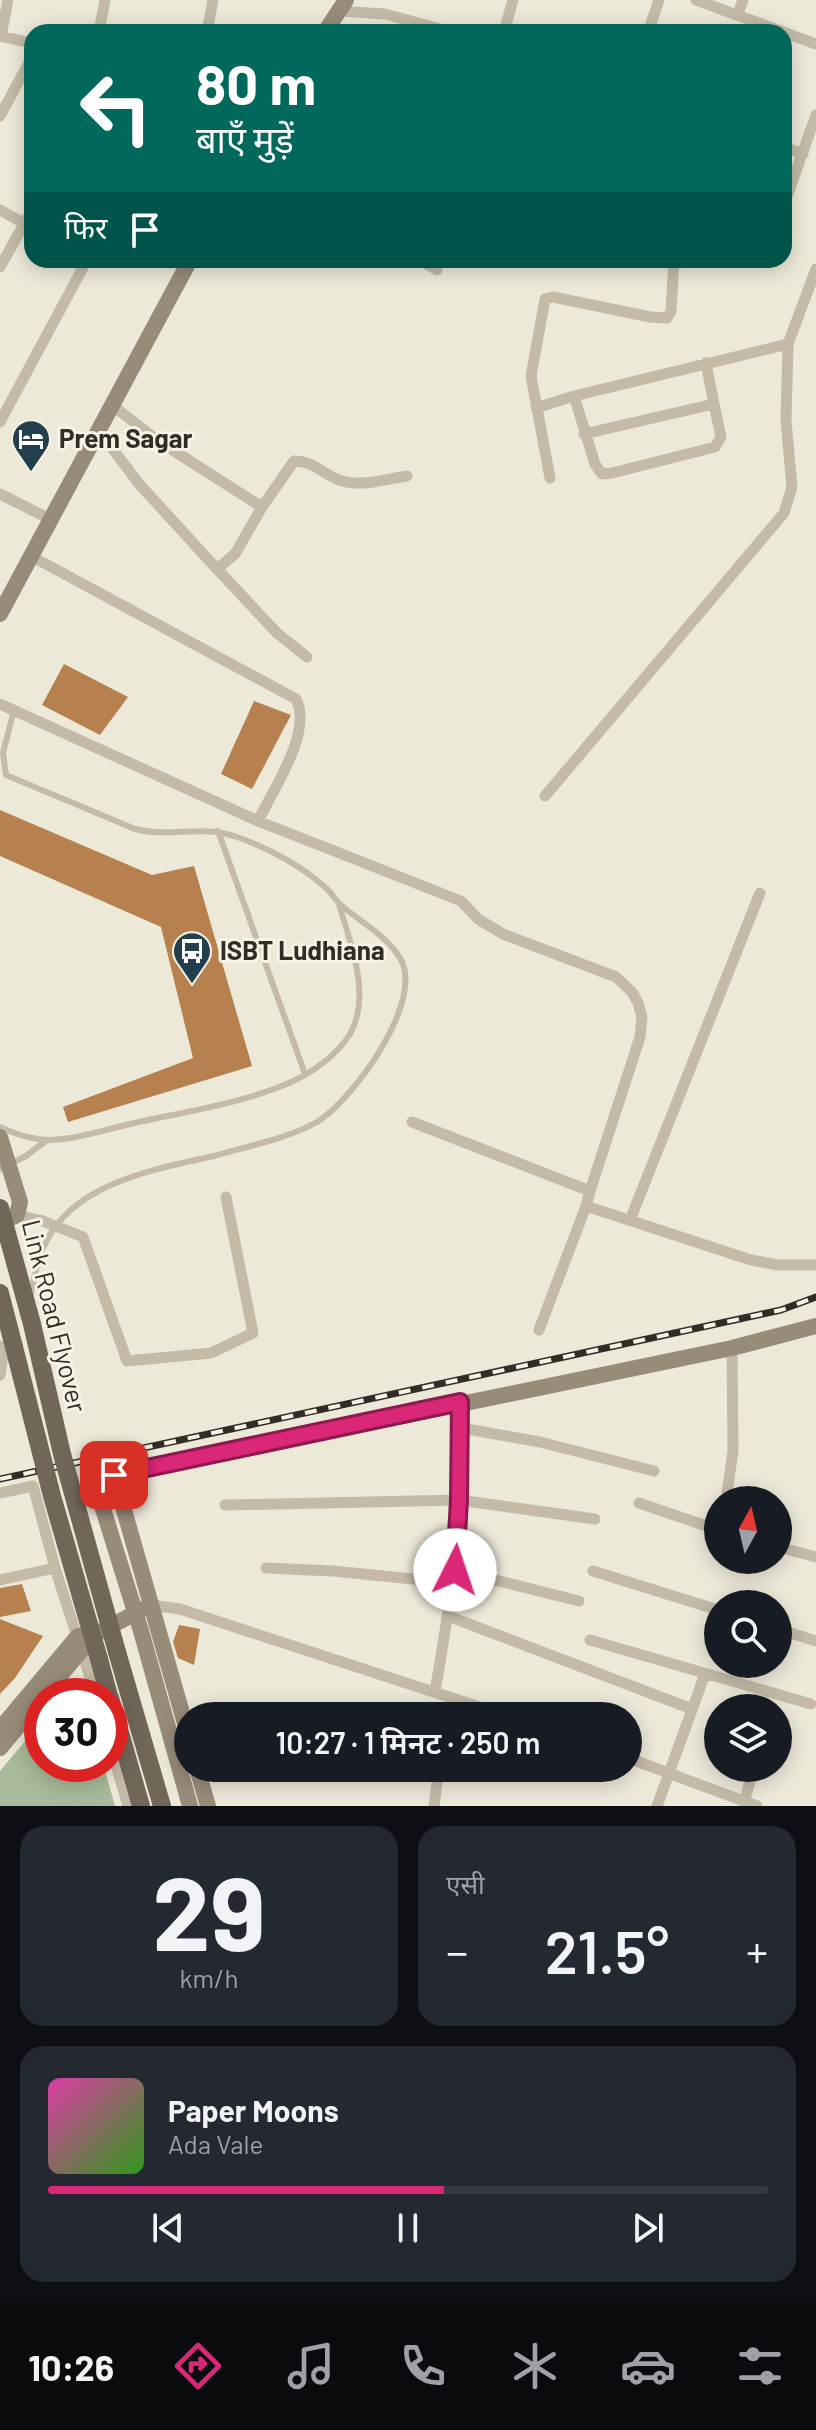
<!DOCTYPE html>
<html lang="hi">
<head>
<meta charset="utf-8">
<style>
  body { margin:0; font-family:Barlow,"Noto Sans Devanagari",sans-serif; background:#242831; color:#f1f3f6; height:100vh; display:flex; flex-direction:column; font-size:30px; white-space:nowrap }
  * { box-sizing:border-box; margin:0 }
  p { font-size:26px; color:#9ea1a6 }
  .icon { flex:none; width:44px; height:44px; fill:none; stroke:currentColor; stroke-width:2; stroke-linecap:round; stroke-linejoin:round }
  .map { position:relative; height:1806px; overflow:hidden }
  .side { display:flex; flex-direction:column; gap:20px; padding:20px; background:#0d0f14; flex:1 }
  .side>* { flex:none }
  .guide { position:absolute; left:24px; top:24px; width:768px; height:244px; border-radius:24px; box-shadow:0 4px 20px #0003; background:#00695c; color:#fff; overflow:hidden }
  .needle { width:52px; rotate:8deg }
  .buttons { position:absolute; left:704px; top:1486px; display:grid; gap:16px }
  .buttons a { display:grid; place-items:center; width:88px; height:88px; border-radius:50%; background:#171b24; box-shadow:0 4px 20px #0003; font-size:40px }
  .speed { position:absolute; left:24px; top:1678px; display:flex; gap:16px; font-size:40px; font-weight:700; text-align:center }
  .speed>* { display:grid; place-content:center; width:104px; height:104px; border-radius:50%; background:#171b24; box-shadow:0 4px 20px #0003; line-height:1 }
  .speed .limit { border:12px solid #d22; background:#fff; color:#111 }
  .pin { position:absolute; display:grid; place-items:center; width:68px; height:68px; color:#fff; margin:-34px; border-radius:16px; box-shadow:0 4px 12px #0006 }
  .me { position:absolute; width:88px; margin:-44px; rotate:4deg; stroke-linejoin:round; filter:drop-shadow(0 0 6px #0008) }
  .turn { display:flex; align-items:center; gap:28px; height:168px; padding:0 40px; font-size:36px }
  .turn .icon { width:104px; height:104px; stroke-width:2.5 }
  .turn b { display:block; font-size:56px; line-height:68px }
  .then { display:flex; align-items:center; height:76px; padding:0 40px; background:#0003; gap:16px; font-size:30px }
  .big { font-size:60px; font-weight:600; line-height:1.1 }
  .side .card { flex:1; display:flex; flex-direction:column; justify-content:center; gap:12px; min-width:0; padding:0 28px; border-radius:24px; background:#242831 }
  .side .dial { align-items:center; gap:0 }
  .dial b { font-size:104px; line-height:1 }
  .song { display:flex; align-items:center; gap:24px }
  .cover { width:96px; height:96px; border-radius:12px; background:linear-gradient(135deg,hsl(320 70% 55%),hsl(110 70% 35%)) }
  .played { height:8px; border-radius:4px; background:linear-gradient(90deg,#db2777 55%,#363941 55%) }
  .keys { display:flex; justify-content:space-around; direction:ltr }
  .heat { display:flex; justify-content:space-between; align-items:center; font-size:44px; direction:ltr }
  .side .tiles { flex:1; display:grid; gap:20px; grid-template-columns:1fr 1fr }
  .card:last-child { grid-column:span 2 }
  .trip { position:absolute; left:174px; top:1702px; width:468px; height:80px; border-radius:40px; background:#171b24; box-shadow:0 4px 20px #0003; font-weight:600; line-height:80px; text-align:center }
  .tabs { display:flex; height:128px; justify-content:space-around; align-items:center; background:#090b0e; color:#9ea1a6 }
  .tabs .icon { width:56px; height:56px }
  .tabs .selected { color:#db2777 }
  .tabs b { font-size:36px; color:#f1f3f6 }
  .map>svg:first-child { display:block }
  .green { fill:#a8ba9b }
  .building { fill:#b6814f }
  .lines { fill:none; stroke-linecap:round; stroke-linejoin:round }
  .lane { stroke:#c3bba7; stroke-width:6 }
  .street { stroke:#c3bba7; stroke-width:11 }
  .secondary { stroke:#978b79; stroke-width:16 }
  .primary { stroke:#716759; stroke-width:18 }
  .rail-casing { stroke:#312c26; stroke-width:7 }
  .rail { stroke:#f6f2e5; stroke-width:4; stroke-dasharray:12; stroke-linecap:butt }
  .lane-bridge { stroke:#c3bba7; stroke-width:6 }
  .primary-bridge { stroke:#716759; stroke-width:18 }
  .route-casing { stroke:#8e194d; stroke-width:20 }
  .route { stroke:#db2777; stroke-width:14 }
  .labels { text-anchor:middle; stroke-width:6; stroke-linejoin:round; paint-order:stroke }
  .poi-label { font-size:26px; font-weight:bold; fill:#312c26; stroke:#f6f2e5; text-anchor:start }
  .street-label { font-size:26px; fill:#312c26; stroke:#f6f2e5 }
</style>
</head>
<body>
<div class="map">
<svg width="816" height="1806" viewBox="0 0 816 1806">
  <rect width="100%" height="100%" fill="#ede9d9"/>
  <path class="green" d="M42,1721V1764H103L115,1806H0V1771Z"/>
  <path class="building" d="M64,664L128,697L100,735L42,705Z
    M254,701L291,715L252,789L221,774Z
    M0,810L152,875L194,866L252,1066L68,1122L63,1107L193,1058L161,927L0,856Z
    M22,1584L31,1611L0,1617V1588Z
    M0,1619L43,1636L15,1678L0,1694Z
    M179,1625L200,1629L194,1665L178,1658L173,1642Z"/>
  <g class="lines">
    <path class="lane" d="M14,710L3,753L6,775L135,829C169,838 203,824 237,837C268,848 302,866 326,888C332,893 336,901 342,906C362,923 387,936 400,958C426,1000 353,1100 317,1122C287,1139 247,1146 214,1156
      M218,831L305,1074
      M0,1127C14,1134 31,1139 47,1140C74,1140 104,1130 130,1124C183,1112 240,1104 289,1083C312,1073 337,1055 350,1034C372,995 350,943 339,904
      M0,1169L26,1156L47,1140"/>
    <path class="street" d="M696,0L816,44
      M339,11L385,14L451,32
      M738,14L743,0
      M99,32L105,0
      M207,32L213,0
      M504,32L513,0
      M648,32L659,0
      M0,36L32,43
      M1,36L8,0
      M0,116L32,57
      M784,147L803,154
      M784,205L816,115
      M0,210L31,227
      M420,260L437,270
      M0,267L32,210
      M574,396L595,464L602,474L612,473L715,447L721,437L714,404
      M536,408L574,396L788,344
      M0,422L87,260
      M99,431L140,485L217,569L235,554L262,507L157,440L112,405
      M584,434L714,404L706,363
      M550,478L531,376L545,299L553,297L650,317L667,318L671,311L674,260
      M0,494L50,519
      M262,507L294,461C313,460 325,476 342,481C361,487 387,479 407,476
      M31,556L296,699C313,732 273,790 258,821L461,901L478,919L503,934L616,977L632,992L638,1003L642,1017L640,1037L590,1191
      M217,569L277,633L307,657
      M0,704L258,821
      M545,796L784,513L792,487L786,421L788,344L816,269
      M412,1122L590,1191L586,1206L751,1260L778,1265H816
      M17,1215L43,1221L83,1237L127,1361L211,1353L253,1333L226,1197
      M630,1220L760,893
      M539,1330L586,1206
      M0,1346L3,1355L0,1375
      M461,1428L540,1442L654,1471
      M0,1493L33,1486L55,1568
      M726,1500L733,1451L732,1348
      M639,1503L718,1530
      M225,1505L459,1500L595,1519
      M778,1547L816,1557
      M266,1568L333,1571L453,1583
      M455,1570L579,1601
      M593,1571L718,1610
      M0,1580L55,1568L96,1696
      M150,1605L180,1609L507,1716
      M448,1616L692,1709
      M778,1629L816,1641
      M590,1640L811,1704
      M435,1691C452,1596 465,1500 460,1402
      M110,1745L128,1806
      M628,1758L757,1806
      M744,1802L754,1768
      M434,1806L439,1768
      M657,1806L705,1674"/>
    <path class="secondary" d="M325,32L346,0
      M0,614L190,260
      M0,1137L20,1202L17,1215L0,1223
      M114,1475L188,1734
      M43,1696L94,1635L143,1609
      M0,1729L78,1636L94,1635
      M0,1748L42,1698
      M197,1768L208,1806
      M190,1806L141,1631L94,1480L732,1348L816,1326"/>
    <path class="primary" d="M0,1293L14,1347
      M117,1652L162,1806
      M99,1659L109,1696
      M110,1698L141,1806"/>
    <defs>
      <path id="rail" d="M0,1479L781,1310L816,1297"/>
    </defs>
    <use href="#rail" class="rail-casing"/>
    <use href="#rail" class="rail"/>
    <path class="lane-bridge" d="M30,1297C34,1280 37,1260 45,1244C73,1183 155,1169 214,1156"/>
    <path class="primary-bridge" d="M0,1208L32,1324L62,1454L117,1652
      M14,1347L52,1496L99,1659"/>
  </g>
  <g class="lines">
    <defs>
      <path id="route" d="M114,1475L460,1402L459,1500L455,1570"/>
    </defs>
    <use href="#route" class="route-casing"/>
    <use href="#route" class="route"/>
  </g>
  <defs>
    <symbol id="hotel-pin" viewBox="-11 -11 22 30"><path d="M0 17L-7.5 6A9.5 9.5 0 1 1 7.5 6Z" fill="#223f4d" stroke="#f6f2e5"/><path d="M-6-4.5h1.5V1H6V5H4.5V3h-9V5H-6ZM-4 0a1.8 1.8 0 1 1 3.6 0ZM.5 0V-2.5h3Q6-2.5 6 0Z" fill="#fff"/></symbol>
    <symbol id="bus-pin" viewBox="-11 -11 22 30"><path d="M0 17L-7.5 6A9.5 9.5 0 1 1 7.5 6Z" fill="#223f4d" stroke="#f6f2e5"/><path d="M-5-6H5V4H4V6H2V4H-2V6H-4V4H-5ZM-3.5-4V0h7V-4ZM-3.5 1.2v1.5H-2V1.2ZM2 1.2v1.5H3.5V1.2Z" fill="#fff"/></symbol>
  </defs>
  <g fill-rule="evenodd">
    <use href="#hotel-pin" x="9" y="417" width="44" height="60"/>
    <use href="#bus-pin" x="170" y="929" width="44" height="60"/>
  </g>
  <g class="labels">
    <g class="poi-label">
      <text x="59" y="448">Prem Sagar</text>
      <text x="220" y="960">ISBT Ludhiana</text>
    </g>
    <g class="street-label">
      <text transform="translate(54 1316) rotate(76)" y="9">Link Road Flyover</text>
    </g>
  </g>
</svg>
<div class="buttons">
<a><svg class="needle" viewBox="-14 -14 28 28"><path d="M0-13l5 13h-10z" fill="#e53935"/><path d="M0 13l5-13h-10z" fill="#9ea1a6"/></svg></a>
<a><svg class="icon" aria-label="search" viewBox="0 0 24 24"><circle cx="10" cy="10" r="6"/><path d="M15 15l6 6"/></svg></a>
<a><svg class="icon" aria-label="layers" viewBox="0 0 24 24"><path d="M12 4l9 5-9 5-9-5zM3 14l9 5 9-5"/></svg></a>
</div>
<div class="speed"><div class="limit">30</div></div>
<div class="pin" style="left:114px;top:1475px;background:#d93025"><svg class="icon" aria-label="arrive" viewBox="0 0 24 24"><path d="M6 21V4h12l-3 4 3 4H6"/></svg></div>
<svg class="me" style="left:455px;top:1570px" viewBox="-20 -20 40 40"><circle r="19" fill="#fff"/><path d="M0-13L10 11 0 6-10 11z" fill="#db2777"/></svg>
<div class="trip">10:27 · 1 मिनट · 250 m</div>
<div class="guide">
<div class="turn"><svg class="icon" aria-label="left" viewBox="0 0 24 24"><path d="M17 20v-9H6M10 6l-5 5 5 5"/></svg><div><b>80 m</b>बाएँ मुड़ें</div></div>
<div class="then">फिर<svg class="icon" aria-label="arrive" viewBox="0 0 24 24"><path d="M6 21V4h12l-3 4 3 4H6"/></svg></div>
</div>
</div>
<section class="side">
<div class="tiles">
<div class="card dial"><b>29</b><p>km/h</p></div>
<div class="card"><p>एसी</p>
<div class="heat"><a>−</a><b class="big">21.5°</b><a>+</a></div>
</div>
<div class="card">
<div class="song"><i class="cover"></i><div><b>Paper Moons</b><p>Ada Vale</p></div></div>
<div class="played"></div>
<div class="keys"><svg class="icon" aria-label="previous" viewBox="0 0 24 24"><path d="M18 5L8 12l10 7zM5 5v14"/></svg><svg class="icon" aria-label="pause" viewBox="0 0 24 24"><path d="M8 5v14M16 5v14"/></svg><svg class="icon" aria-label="next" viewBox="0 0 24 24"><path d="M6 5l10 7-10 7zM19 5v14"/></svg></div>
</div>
</div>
</section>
<nav class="tabs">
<b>10:26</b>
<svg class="icon selected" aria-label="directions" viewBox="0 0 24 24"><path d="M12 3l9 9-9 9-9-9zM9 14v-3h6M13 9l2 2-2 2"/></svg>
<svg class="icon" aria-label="music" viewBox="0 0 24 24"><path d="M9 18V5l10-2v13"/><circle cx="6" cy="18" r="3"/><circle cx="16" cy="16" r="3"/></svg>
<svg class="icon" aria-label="phone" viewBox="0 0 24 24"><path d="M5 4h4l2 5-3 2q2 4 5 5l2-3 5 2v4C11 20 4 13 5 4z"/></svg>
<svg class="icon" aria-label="climate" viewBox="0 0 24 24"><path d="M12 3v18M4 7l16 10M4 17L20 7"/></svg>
<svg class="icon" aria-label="car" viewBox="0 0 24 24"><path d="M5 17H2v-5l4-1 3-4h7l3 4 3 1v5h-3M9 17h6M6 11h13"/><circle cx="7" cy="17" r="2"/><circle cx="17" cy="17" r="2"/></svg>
<svg class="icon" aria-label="filters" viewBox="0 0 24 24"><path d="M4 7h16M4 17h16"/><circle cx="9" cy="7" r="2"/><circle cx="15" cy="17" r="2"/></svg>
</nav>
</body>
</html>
